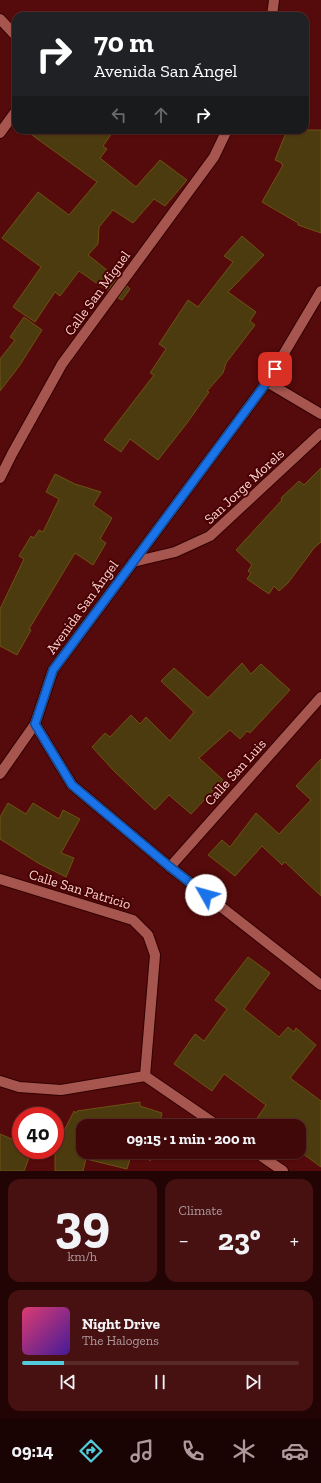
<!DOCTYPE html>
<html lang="en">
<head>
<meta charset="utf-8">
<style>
  body { margin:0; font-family:"Zilla Slab",serif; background:#471112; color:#f1f3f6; height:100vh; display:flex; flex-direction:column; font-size:15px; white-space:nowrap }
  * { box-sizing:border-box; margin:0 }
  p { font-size:13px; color:#ae9a9c }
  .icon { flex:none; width:22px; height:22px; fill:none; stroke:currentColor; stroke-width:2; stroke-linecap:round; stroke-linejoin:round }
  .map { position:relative; height:1171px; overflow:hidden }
  .panel { display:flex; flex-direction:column; gap:8px; padding:8px; background:#230404; flex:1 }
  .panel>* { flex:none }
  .top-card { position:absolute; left:12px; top:12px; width:297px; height:122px; border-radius:12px; box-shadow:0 1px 3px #0004,0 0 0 1px #592929; background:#202124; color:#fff; overflow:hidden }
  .speed { position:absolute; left:12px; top:1107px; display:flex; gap:8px; font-size:20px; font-weight:700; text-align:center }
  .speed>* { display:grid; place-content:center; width:52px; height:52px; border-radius:50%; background:#400808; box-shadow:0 1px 3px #0004,0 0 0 1px #592929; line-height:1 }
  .speed .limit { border:6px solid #d22; background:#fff; color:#111 }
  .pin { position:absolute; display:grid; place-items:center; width:34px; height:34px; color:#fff; margin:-17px; border-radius:8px; box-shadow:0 2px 6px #0006 }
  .me { position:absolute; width:44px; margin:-22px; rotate:308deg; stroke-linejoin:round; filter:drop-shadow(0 0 3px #0008) }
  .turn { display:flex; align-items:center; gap:14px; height:84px; padding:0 16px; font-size:18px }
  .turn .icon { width:52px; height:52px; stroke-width:2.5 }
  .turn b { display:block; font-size:28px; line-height:34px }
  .lanes { display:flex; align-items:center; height:38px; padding:0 16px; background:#0003; justify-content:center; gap:20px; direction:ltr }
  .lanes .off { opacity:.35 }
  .big { font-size:30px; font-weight:700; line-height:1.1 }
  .panel .widget { flex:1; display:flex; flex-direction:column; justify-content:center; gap:6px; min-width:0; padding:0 14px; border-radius:12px; background:#471112 }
  .panel .dial { align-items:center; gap:0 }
  .dial b { font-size:52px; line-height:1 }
  .song { display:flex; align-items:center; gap:12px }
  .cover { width:48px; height:48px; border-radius:6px; background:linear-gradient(135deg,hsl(340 70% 55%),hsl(260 70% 35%)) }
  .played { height:4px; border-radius:2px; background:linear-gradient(90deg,#52cbda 15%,#592929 15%) }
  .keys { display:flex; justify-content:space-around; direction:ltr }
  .heat { display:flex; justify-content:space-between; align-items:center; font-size:22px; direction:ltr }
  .panel .tiles { flex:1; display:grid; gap:8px; grid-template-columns:1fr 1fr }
  .widget:last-child { grid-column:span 2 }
  .trip { position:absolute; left:76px; top:1119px; width:230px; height:40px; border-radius:12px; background:#400808; box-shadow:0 1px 3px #0004,0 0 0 1px #592929; font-weight:700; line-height:40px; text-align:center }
  .dock { display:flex; height:64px; justify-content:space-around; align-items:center; background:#1a0303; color:#ae9a9c }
  .dock .icon { width:28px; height:28px }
  .dock .on { color:#52cbda }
  .dock b { font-size:18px; color:#f1f3f6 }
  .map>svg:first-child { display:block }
  .building { fill:#4d3b10; stroke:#6c5312 }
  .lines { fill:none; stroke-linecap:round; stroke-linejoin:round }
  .minor-casing { stroke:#310000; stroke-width:12 }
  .tertiary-casing { stroke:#310000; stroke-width:12 }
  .minor { stroke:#a6564f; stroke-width:10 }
  .tertiary { stroke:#a6564f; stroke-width:10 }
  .route-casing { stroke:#114b97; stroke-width:10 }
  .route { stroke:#1a73e8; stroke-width:7 }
  .labels { text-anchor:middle; stroke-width:4; stroke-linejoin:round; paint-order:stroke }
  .street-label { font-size:14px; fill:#fad5d0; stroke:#490002 }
</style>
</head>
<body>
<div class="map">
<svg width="321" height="1171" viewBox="0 0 321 1171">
  <rect width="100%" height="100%" fill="#550a0b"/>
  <path class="building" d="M25,130H114L103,146L107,149L100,158L136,187L160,160L187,180L165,206L154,199L133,223L113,210L99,227L98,244L88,255L117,278L108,291L79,271L60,296L55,292L35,322L13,307L41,267L2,238L38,192L69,215L97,182Z
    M287,130H321V233L298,225V223L262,202L283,165L281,164L282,163L275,160Z
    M242,236L264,255L228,292L256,312L250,321L255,325L226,363L223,373L207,391L209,392L187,423L158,460L130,439L121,452L104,440L154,375L150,373L166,349L159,344L188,300L198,307L233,262L224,256Z
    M127,286L130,289L122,300L118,298Z
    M24,317L42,330L20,365L0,391V359L15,340L10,337Z
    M321,468V542L314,548L288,583L279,591L274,586L269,594L247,579L251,573L248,571L252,565L236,550L282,500L281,498L299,481L304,485Z
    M55,474L75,484L101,492L93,505L112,518L100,539L106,543L93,565L75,553L29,629L31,630L17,655L0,646V609L24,559L19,556L31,536L34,538L39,530L43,532L59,499L46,492Z
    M242,663L251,674L261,664L290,690L250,733L247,731L240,739L230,730L199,758L223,780L191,814L169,795L155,810L114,771L92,747L105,733L110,737L131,715L140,724L146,717L170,741L194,712L161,681L174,668L208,698Z
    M321,759V896L285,862L282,865L262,846L235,876L208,855L222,840L230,847L256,813L279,834L311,800L296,786Z
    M8,803L26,814L33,803L59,819L63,810L80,819L61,853L74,858L66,877L38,863L0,839V817Z
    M248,957L270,973L244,1009L279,1037L288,1027L294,1032L296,1028L316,1045L290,1078L321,1101V1167L302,1153L299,1156L292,1152H299V1126H256L253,1124L266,1105L224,1074L212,1091L174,1064L195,1034L204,1041L227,1009L215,1000Z
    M140,1102V1106L162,1113L159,1126H83V1152H132L127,1169L86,1159L83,1171H55V1149L74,1111L76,1113L77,1111Z
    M0,1134L21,1143V1150H32L24,1171H0Z
    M143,1152H152L150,1161Z"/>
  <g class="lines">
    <defs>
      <path id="minor" d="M272,16L274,0
        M0,19L16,36
        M0,133L16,111
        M267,382L321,414
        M0,478L12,454L62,364L214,157L227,130
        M133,562L175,552L210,536L321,433
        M0,774L35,724
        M170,867L321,697
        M0,879L133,920L148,935L155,955L145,1076
        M0,1081L19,1087L61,1090L145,1076L218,1126
        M255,1152L283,1171"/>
      <path id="tertiary" d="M321,291L267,382L53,670L35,724L72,785L170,867L321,985"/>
    </defs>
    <use href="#minor" class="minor-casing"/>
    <use href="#tertiary" class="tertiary-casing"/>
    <use href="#minor" class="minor"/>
    <use href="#tertiary" class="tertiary"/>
  </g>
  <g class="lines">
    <defs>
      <path id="route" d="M206,895L170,867L72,785L35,724L53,670L267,382L275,369"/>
    </defs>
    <use href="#route" class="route-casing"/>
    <use href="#route" class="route"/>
  </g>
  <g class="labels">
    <g class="street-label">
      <text transform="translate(97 293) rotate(-54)" y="5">Calle San Miguel</text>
      <text transform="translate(244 486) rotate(-43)" y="5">San Jorge Morels</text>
      <text transform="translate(82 607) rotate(-54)" y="5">Avenida San Ángel</text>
      <text transform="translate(235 772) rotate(-48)" y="5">Calle San Luis</text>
      <text transform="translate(80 889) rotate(17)" y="5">Calle San Patricio</text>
    </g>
  </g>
</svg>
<div class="speed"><div class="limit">40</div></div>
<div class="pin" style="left:275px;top:369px;background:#d93025"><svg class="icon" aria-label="arrive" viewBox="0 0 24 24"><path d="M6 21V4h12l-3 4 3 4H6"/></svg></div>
<svg class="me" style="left:206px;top:895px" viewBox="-20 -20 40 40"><circle r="19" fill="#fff"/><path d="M0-13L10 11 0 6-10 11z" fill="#1a73e8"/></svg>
<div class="trip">09:15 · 1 min · 200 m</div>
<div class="top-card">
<div class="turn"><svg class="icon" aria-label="right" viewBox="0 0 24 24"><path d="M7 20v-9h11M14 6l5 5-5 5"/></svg><div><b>70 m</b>Avenida San Ángel</div></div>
<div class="lanes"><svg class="icon off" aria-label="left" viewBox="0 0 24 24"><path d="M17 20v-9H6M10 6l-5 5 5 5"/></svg><svg class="icon off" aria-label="ahead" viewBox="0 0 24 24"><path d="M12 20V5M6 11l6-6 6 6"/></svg><svg class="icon" aria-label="right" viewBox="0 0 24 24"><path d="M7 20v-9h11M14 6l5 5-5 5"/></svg></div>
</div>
</div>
<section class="panel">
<div class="tiles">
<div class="widget dial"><b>39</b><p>km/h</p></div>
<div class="widget"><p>Climate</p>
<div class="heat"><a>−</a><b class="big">23°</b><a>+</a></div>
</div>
<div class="widget">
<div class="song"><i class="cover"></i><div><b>Night Drive</b><p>The Halogens</p></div></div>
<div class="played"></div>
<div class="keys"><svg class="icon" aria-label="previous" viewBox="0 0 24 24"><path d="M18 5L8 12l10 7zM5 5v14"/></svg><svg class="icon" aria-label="pause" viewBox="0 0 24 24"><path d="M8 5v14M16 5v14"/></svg><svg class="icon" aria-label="next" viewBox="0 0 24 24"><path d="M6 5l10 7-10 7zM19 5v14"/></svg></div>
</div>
</div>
</section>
<nav class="dock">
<b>09:14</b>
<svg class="icon on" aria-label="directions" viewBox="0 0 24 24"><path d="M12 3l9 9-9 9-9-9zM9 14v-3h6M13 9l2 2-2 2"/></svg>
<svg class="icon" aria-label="music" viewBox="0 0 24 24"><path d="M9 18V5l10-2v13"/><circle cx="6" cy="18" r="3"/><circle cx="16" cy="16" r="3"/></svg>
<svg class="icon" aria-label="phone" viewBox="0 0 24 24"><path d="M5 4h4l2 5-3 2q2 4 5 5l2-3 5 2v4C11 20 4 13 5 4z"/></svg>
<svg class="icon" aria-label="climate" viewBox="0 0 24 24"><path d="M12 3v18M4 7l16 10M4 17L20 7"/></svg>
<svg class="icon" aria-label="car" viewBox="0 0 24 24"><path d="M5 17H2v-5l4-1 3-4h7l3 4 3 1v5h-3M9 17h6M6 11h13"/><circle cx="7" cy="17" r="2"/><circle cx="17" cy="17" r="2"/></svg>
</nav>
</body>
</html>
